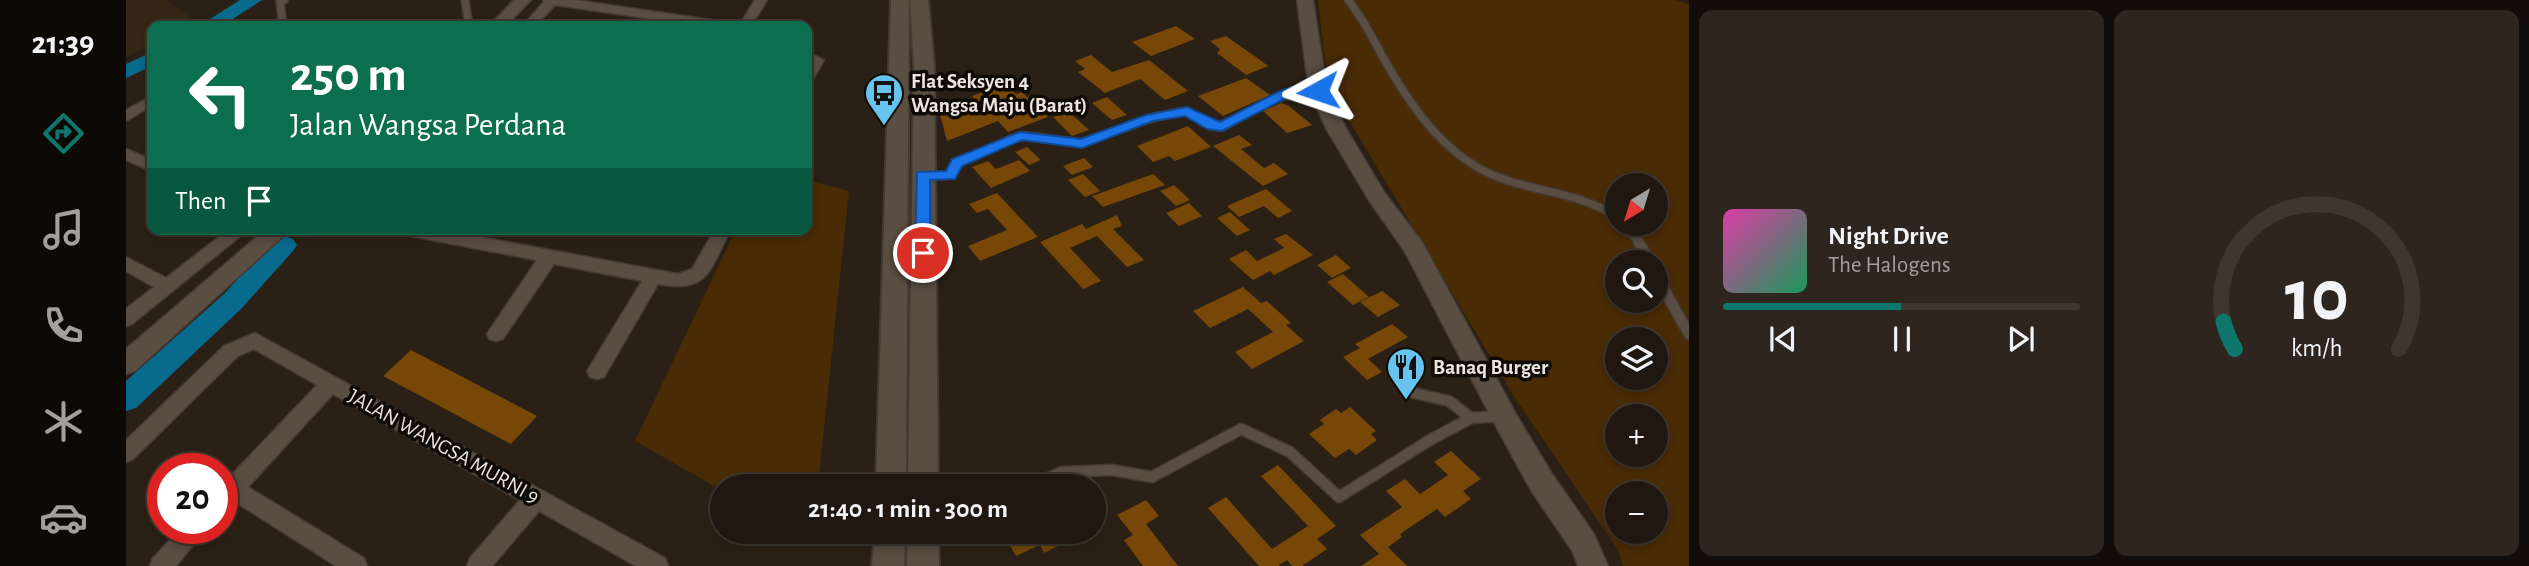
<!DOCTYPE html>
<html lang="en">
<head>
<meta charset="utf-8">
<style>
  body { margin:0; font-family:"Alegreya Sans",sans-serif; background:#2d251e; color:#f1f3f6; height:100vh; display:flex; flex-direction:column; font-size:26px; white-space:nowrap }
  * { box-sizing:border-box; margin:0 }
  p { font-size:23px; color:#a2a09f }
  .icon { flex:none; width:38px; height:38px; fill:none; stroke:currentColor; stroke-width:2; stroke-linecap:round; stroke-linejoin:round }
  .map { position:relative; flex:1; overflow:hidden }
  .sheet { display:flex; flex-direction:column; gap:10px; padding:10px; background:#120d09; width:840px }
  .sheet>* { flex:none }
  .guide { position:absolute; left:21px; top:21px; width:665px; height:214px; border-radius:14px; box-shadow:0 4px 10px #0003,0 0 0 2px #3d3730; background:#0b6e4f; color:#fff; overflow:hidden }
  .needle { width:46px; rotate:218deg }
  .tools { position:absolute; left:1479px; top:173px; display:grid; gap:14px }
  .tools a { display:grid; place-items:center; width:63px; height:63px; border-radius:50%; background:#201810; box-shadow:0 4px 10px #0003,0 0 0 2px #3d3730; font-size:35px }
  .speed { position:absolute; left:21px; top:453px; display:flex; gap:14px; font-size:35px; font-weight:700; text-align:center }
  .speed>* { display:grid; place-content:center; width:91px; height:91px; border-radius:50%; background:#201810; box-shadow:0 4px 10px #0003,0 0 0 2px #3d3730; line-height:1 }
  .speed .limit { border:10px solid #d22; background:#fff; color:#111 }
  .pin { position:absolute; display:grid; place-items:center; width:60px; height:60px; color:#fff; margin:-30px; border:4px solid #fff; border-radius:50%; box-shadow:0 2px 7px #0007 }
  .me { position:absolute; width:77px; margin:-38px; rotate:265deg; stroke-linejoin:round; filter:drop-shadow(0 0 5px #0008) }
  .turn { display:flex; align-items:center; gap:24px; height:147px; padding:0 28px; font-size:32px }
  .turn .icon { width:91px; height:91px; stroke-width:2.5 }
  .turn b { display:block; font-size:49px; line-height:60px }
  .then { display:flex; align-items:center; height:66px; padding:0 28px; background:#0003; gap:14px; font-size:26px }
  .sheet .widget { flex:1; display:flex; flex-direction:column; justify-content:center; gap:10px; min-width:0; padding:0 24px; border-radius:14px; background:#2d251e }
  .sheet .dial { align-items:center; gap:0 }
  .dial svg { height:182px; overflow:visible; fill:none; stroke:#3d3730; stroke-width:7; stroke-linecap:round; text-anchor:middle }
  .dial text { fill:#f1f3f6; stroke:none }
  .song { display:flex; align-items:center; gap:21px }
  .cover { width:84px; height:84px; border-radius:10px; background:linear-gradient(135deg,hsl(320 70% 55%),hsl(150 70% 35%)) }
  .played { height:7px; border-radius:4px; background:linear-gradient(90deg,#0f766e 50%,#3d3730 50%) }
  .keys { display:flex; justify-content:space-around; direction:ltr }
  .sheet .tiles { flex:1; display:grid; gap:10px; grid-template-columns:repeat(2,1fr) }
  .trip { position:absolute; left:584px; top:474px; width:396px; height:70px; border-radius:35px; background:#201810; box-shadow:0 4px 10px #0003,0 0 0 2px #3d3730; font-weight:700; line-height:70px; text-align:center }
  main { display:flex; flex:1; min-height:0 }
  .tabs { display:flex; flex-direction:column; width:126px; justify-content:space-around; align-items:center; background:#0d0a06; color:#a2a09f }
  .tabs .icon { width:49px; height:49px }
  .tabs .on { color:#0f766e }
  .tabs b { font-size:32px; color:#f1f3f6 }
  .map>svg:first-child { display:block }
  .built { fill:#352616 }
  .green { fill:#492b06; fill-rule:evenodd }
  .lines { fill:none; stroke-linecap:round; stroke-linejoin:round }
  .river { fill:#086a8c; fill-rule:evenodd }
  .building { fill:#764706 }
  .service-far1-casing { stroke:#433a32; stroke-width:10 }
  .service-casing { stroke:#433a32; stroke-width:13 }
  .minor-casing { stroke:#433a32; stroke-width:3 }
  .tertiary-casing { stroke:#433a32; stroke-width:3 }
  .secondary-casing { stroke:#433a32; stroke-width:4 }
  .service-far1 { stroke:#5a4d42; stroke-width:7 }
  .service { stroke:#5a4d42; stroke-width:10 }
  .minor { fill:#5a4d42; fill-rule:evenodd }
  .tertiary { fill:#5a4d42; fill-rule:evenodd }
  .secondary { fill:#5a4d42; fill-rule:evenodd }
  .route { fill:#1a73e8; stroke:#114b97; stroke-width:2 }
  .labels { text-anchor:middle; stroke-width:7; stroke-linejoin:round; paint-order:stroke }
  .poi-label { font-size:21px; font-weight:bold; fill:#ede6de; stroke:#0f0b07; text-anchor:start }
  .street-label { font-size:21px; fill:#ede6de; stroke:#0f0b07 }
</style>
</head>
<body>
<main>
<nav class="tabs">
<b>21:39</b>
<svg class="icon on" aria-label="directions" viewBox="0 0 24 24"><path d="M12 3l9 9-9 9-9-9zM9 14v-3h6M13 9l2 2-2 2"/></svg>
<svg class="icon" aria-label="music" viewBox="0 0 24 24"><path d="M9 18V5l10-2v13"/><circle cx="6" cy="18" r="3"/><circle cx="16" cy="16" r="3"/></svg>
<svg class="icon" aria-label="phone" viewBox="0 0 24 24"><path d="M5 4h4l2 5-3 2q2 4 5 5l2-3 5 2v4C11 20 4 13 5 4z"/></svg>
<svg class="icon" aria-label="climate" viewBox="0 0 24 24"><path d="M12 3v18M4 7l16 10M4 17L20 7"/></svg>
<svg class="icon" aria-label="car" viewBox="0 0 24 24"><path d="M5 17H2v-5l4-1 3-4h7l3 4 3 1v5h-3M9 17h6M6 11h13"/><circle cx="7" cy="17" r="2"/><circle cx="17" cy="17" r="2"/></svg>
</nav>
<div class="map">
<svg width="1563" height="566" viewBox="0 0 1563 566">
  <rect width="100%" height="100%" fill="#2b2015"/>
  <path class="built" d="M0,0H40L71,22L62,26H26V44L0,57Z"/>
  <path class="green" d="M1192,0H1548L1563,4V566H1497L1492,550L1389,398L1215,107L1199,61ZM1491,186H1530V224H1491ZM1491,262H1530V301H1491ZM1491,340H1530V378H1491ZM1491,416H1530V455H1491ZM1491,494H1530V532H1491Z
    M681,180L723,191L692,486H597V491L509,441L610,229H681Z"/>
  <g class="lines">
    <path class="river" d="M114,0H136L96,26H73Z
      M26,52V66L0,78V64Z
      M158,236L167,239L171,245L167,251L116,308L10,408L0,411V381L98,294L149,239Z"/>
  </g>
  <path class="building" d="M1050,26L1069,39L1025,56L1006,42Z
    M1100,36L1130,57L1142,66L1120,75L1091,53L1094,49L1084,41Z
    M965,55L986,72L1023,60L1062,91L1039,100L1014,79L979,93L952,72L959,69L949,61Z
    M1120,78L1144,95L1097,116L1072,96Z
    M880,84L890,94L896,92L922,117L882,132L872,121L821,141L812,107L849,100L846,96Z
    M981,97L1001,115L986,120L966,103Z
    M1155,103L1163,106L1186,125L1161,133L1137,111Z
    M943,112L963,130L946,136L927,117Z
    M1062,126L1085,147L1049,161L1043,156L1027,162L1011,146Z
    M1113,135L1126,145L1115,149L1138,168L1148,163L1162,174L1137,186L1087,146Z
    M901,147L915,160L903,165L889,152Z
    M958,158L967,167L946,175L937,166Z
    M893,160L904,171L865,188L846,167L862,161L870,169Z
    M957,174L974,191L959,197L942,180Z
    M1027,174L1039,185L977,207L966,196Z
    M1048,185L1064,200L1050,206L1034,191Z
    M1140,189L1166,211L1152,218L1138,206L1113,217L1101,206Z
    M871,193L912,237L854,261L842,246L881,230L862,209L851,213L843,204Z
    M1063,203L1076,216L1053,226L1040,213Z
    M1104,212L1124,230L1111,236L1091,218Z
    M991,215L996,226L987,229L1018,260L1001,267L971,236L944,248L975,281L957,289L914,242L956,224L960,229Z
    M1160,234L1187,255L1148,275L1144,271L1127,280L1103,259L1120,250L1131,261L1158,248L1148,239Z
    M1210,255L1225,268L1206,278L1191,265Z
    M1217,274L1243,297L1227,305L1201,282Z
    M1117,287L1135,303L1141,301L1165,323L1160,325L1178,341L1126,369L1109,352L1147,332L1122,309L1084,328L1067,311Z
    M1256,291L1274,305L1252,317L1234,302Z
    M1266,324L1282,337L1242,359L1256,372L1241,380L1217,357L1234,348L1229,344Z
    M285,350L411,416L385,444L257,376Z
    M1224,407L1250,431L1245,434L1251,440L1230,455L1223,449L1209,458L1183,434L1198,424L1194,420L1210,409L1215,413Z
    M1325,451L1355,479L1337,491L1345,499L1319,517L1311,509L1274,534L1276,537L1262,547L1281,566H1235L1253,554L1234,535L1276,507L1260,491L1279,479L1294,494L1322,475L1308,462Z
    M1152,465L1210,526L1191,539L1201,549L1176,566H1166L1161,560L1152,566H1133L1082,508L1100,497L1146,549L1182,526L1135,476Z
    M1020,500L1033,516L1020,524L1052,566H1017L998,540L1007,535L991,515Z
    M876,532H960L918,553L914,545L890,556Z"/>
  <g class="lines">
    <defs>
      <path id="service-far1" d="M339,0L343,26
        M1222,0C1237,18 1247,39 1258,59C1281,100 1310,143 1351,167C1395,193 1447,188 1491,217
        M157,26L154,2L158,0
        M798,176L824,175L831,163L888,138L901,136L956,143L1025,118L1061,111L1086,126L1096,127C1127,110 1155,90 1192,91
        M1499,224L1513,243"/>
      <path id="service" d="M1512,241L1524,262
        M1530,275L1563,334
        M1288,393L1323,401L1345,418
        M904,486L936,472L986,470L1026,477L1115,429L1164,452L1213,497L1304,440L1345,418L1376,416"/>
      <path id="minor" d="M417,0H449L599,22L606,26H574L429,5L409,26H396L418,2Z
        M629,0H641L625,26H613Z
        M681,52L698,60L686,81L681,82L683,62L681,61Z
        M26,96V106L0,121V110Z
        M0,149L26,160V171L0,160Z
        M103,229H123L6,324L0,326V309L28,287L0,271V257L40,278Z
        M271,229H312L552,274L566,269L589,229H605C584,268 584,294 532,284L478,377L471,379L464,377L461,371L516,281L428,264L377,339L370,341L363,339L361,334L411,260L279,235Z
        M129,333L539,558L542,566H510L413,511L366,566H341L344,558L394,500L207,394L122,487L238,558L241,566H210L108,501L96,510V485L191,385L128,349L112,356L7,459L0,462V440L98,346Z
        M55,528H81L50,566H24L27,558Z"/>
      <path id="tertiary" d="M388,0H405L380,26H363Z
        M1171,0H1187L1201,91L1221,130L1258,192L1296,242L1391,416L1426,474L1468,534L1482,566H1452L1447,552L1406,492L1373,432L1279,252L1244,202L1201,130L1183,91Z
        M140,229H165L9,371L0,374V349Z"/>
      <path id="secondary" d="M765,0H783L780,486H750Z
        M784,0H802L808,65L812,486H782L788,65Z
        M749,532H779L778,566H746Z
        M782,532H812L813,566H781Z"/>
    </defs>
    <use href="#service-far1" class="service-far1-casing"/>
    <use href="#service" class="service-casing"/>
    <use href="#minor" class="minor-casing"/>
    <use href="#tertiary" class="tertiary-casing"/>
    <use href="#secondary" class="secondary-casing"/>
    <use href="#service-far1" class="service-far1"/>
    <use href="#service" class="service"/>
    <use href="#minor" class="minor"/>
    <use href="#tertiary" class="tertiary"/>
    <use href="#secondary" class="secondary"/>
  </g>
  <path class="route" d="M1175,85L1192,87L1198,91C1191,98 1175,93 1164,96L1096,131L1081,129L1059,116L1027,121L956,148L896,140L836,166L829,179L804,180V253L797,258L789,253L791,172L820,171L826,159L894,132L955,139L1020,115L1061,107L1094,122L1156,90Z"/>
  <defs>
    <symbol id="bus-pin" viewBox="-11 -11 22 30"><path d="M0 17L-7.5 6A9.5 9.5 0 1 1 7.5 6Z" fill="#66c4ef" stroke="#0f0b07"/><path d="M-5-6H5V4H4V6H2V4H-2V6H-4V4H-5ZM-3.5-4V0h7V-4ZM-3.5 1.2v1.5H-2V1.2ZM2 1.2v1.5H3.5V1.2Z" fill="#111"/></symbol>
    <symbol id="restaurant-pin" viewBox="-11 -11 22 30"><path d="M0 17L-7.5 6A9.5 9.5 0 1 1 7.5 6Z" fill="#66c4ef" stroke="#0f0b07"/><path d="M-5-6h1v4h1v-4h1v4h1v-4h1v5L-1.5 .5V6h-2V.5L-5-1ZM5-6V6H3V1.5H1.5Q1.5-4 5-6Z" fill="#111"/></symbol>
  </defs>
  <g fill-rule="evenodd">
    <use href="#bus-pin" x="736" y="71" width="44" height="60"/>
    <use href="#restaurant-pin" x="1258" y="345" width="44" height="60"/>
  </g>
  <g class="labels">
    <g class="poi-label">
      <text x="785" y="88">Flat Seksyen 4<tspan x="785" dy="24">Wangsa Maju (Barat)</tspan></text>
      <text x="1307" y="374">Banaq Burger</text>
    </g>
    <g class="street-label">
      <text transform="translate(318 446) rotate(29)" y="7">JALAN WANGSA MURNI 9</text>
    </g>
  </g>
</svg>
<div class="tools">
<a><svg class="needle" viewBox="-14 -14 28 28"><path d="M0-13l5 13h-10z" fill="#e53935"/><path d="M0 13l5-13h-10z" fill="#a2a09f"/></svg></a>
<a><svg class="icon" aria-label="search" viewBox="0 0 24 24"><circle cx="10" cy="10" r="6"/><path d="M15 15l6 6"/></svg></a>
<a><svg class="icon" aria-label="layers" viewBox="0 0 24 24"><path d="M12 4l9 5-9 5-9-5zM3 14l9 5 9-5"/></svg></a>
<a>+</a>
<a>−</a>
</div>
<div class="speed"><div class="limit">20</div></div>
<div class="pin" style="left:797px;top:253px;background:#d93025"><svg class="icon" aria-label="arrive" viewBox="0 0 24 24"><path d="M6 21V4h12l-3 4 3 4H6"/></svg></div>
<svg class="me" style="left:1192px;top:91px" viewBox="-20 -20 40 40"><path d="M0-17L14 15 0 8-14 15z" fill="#1a73e8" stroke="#fff" stroke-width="4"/></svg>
<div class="trip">21:40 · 1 min · 300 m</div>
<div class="guide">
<div class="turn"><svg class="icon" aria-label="left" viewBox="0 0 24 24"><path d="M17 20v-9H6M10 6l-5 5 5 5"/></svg><div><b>250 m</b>Jalan Wangsa Perdana</div></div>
<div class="then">Then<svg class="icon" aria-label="arrive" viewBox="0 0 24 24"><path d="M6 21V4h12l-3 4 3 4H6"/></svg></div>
</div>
</div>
<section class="sheet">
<div class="tiles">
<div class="widget">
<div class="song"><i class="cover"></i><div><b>Night Drive</b><p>The Halogens</p></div></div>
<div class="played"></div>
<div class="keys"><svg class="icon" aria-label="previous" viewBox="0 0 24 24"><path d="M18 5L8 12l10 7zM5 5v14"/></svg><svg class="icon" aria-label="pause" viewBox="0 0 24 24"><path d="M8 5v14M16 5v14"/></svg><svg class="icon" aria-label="next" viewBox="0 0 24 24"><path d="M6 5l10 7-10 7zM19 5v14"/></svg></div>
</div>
<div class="widget dial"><svg viewBox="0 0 100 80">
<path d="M14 69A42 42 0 1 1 86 69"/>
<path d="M14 69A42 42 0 0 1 9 57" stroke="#0f766e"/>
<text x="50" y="56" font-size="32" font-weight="700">10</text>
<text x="50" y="72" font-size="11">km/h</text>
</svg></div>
</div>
</section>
</main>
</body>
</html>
